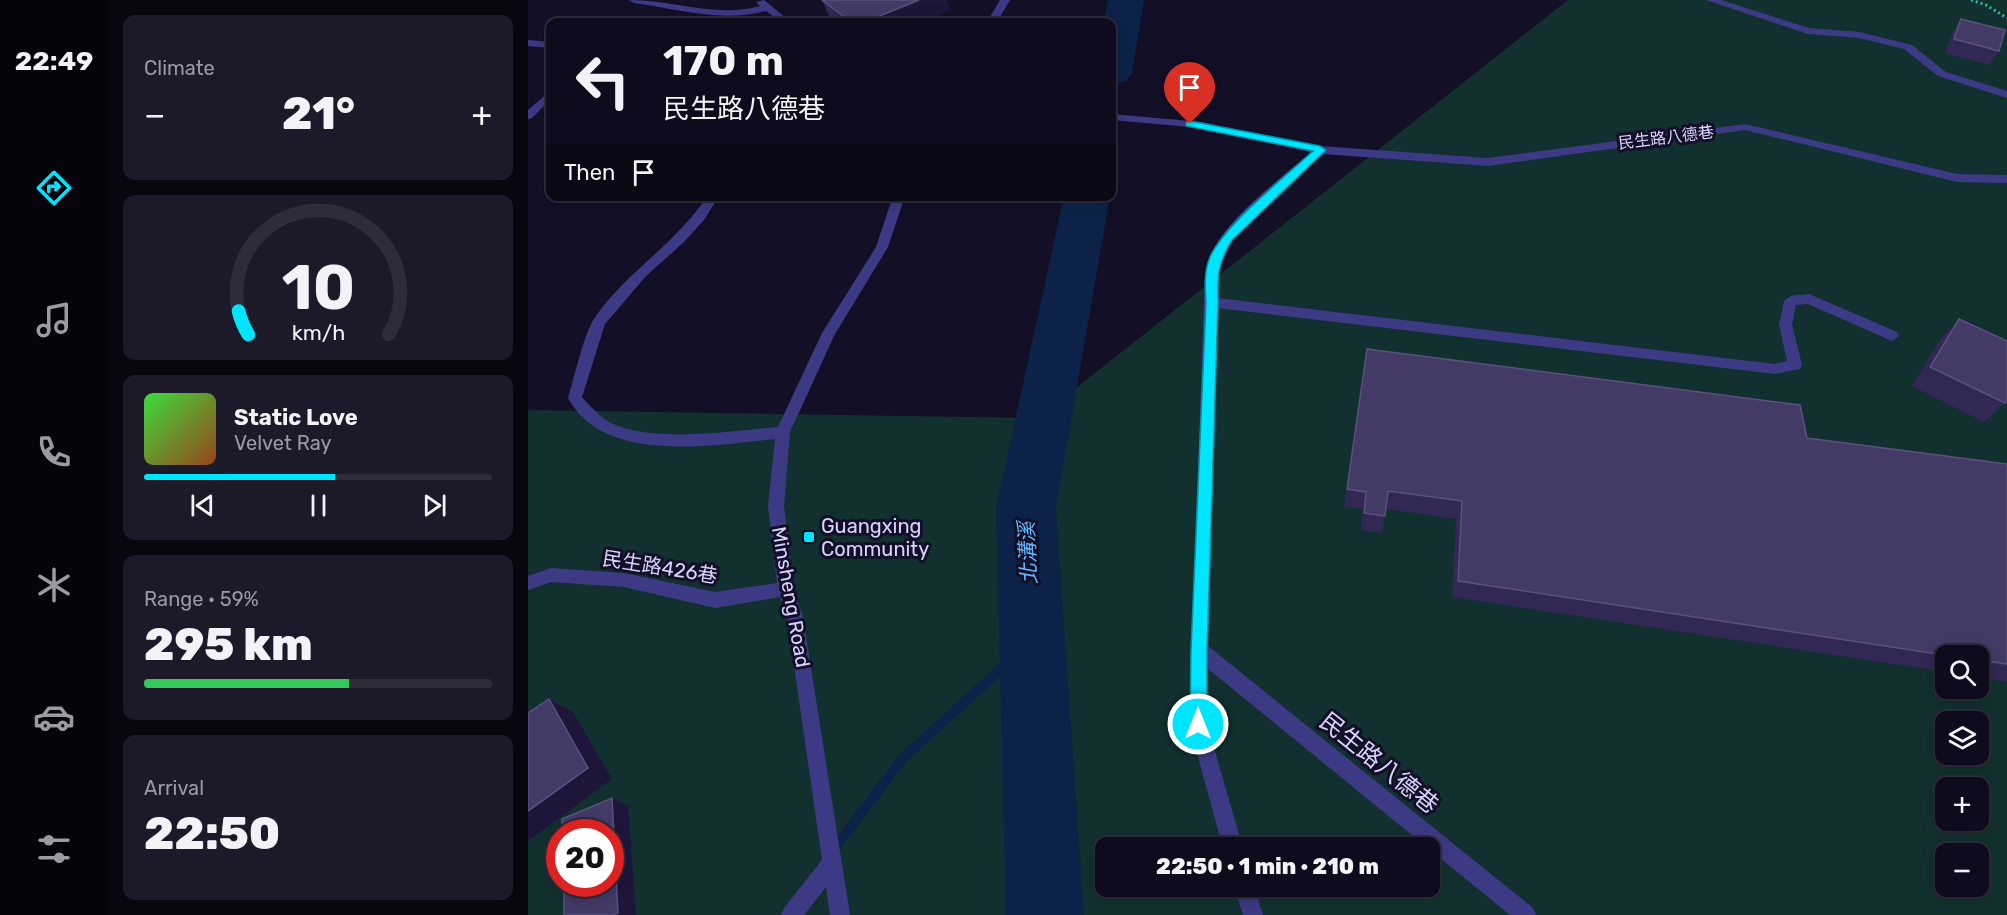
<!DOCTYPE html>
<html lang="en">
<head>
<meta charset="utf-8">
<style>
  body { margin:0; font-family:Rubik,"Noto Sans TC",sans-serif; background:#1c1929; color:#f1f3f6; height:100vh; display:flex; flex-direction:column; font-size:22px; white-space:nowrap }
  * { box-sizing:border-box; margin:0 }
  p { font-size:20px; color:#9b9ba3 }
  .icon { flex:none; width:33px; height:33px; fill:none; stroke:currentColor; stroke-width:2; stroke-linecap:round; stroke-linejoin:round }
  .map { position:relative; flex:1; overflow:hidden }
  .panel { display:flex; flex-direction:column; gap:15px; padding:15px; background:#08060f; width:420px }
  .panel>* { flex:none }
  .guide { position:absolute; left:18px; top:18px; width:570px; height:183px; border-radius:12px; box-shadow:0 3px 15px #0003,0 0 0 2px #2e2b3b; background:#0e0b1c; color:#f1f3f6; overflow:hidden }
  .buttons { position:absolute; left:1407px; top:645px; display:grid; gap:12px }
  .buttons a { display:grid; place-items:center; width:54px; height:54px; border-radius:12px; background:#0e0b1c; box-shadow:0 3px 15px #0003,0 0 0 2px #2e2b3b; font-size:30px }
  .speed { position:absolute; left:18px; top:819px; display:flex; gap:12px; font-size:30px; font-weight:700; text-align:center }
  .speed>* { display:grid; place-content:center; width:78px; height:78px; border-radius:50%; background:#0e0b1c; box-shadow:0 3px 15px #0003,0 0 0 2px #2e2b3b; line-height:1 }
  .speed .limit { border:9px solid #d22; background:#fff; color:#111 }
  .pin { position:absolute; display:grid; place-items:center; width:51px; height:51px; color:#fff; margin:-62px -26px; border-radius:50% 50% 50% 0; rotate:-45deg; box-shadow:0 0 6px #0007 }
  .pin .icon { rotate:45deg }
  .me { position:absolute; width:66px; margin:-33px; rotate:0deg; stroke-linejoin:round; filter:drop-shadow(0 0 4px #0008) }
  .turn { display:flex; align-items:center; gap:21px; height:126px; padding:0 18px; font-size:27px }
  .turn .icon { width:78px; height:78px; stroke-width:2.5 }
  .turn b { display:block; font-size:42px; line-height:51px }
  .then { display:flex; align-items:center; height:57px; padding:0 18px; background:#0003; gap:12px; font-size:22px }
  .big { font-size:45px; font-weight:800; line-height:1.1 }
  .panel .widget { flex:1; display:flex; flex-direction:column; justify-content:center; gap:9px; min-width:0; padding:0 21px; border-radius:12px; background:#1c1929 }
  .panel .dial { align-items:center; gap:0 }
  .dial svg { height:156px; overflow:visible; fill:none; stroke:#2e2b3b; stroke-width:7; stroke-linecap:round; text-anchor:middle }
  .dial text { fill:#f1f3f6; stroke:none }
  .song { display:flex; align-items:center; gap:18px }
  .cover { width:72px; height:72px; border-radius:9px; background:linear-gradient(135deg,hsl(120 70% 55%),hsl(20 70% 35%)) }
  .played { height:6px; border-radius:3px; background:linear-gradient(90deg,#00e5ff 55%,#2e2b3b 55%) }
  .keys { display:flex; justify-content:space-around; direction:ltr }
  .heat { display:flex; justify-content:space-between; align-items:center; font-size:33px; direction:ltr }
  .charge { height:9px; border-radius:4px; background:linear-gradient(90deg,#34c759 59%,#2e2b3b 0) }
  .trip { position:absolute; left:567px; top:837px; width:345px; height:60px; border-radius:12px; background:#0e0b1c; box-shadow:0 3px 15px #0003,0 0 0 2px #2e2b3b; font-weight:800; line-height:60px; text-align:center }
  main { display:flex; flex:1; min-height:0 }
  .menu { display:flex; flex-direction:column; width:108px; justify-content:space-around; align-items:center; background:#06040b; color:#9b9ba3 }
  .menu .icon { width:42px; height:42px }
  .menu .current { color:#00e5ff }
  .menu b { font-size:27px; color:#f1f3f6 }
  .map>svg:first-child { display:block }
  .green { fill:#12302f; fill-rule:evenodd }
  .lines { fill:none; stroke-linecap:round; stroke-linejoin:round }
  .stream { stroke:#0c2248; stroke-width:10 }
  .river { fill:#0c2248; fill-rule:evenodd }
  .path { stroke:#2fb8b0; stroke-width:3; stroke-dasharray:2 3; stroke-linecap:butt }
  .minor { fill:#3d3a85; fill-rule:evenodd }
  .wall { fill:#312854 }
  .shaded-wall { fill:#1d163a }
  .building { fill:#433a66; stroke:#5a527e; stroke-width:1.5 }
  .route { fill:#00e5ff; stroke:#0095a6; stroke-width:1.5 }
  .poi-dot { fill:#00e5ff; stroke:#130f26; stroke-width:2 }
  .labels { text-anchor:middle; stroke-width:6; stroke-linejoin:round; paint-order:stroke }
  .far-street-label { font-size:16px; fill:#d9d4ff; stroke:#130f26 }
  .poi-label { font-size:20px; fill:#d9d4ff; stroke:#130f26; text-anchor:start }
  .street-label { font-size:20px; fill:#d9d4ff; stroke:#130f26 }
  .water-label { font-size:21px; font-style:italic; fill:#62b6ff; stroke:#130f26 }
  .near-street-label { font-size:24px; fill:#d9d4ff; stroke:#130f26 }
</style>
</head>
<body>
<main>
<nav class="menu">
<b>22:49</b>
<svg class="icon current" aria-label="directions" viewBox="0 0 24 24"><path d="M12 3l9 9-9 9-9-9zM9 14v-3h6M13 9l2 2-2 2"/></svg>
<svg class="icon" aria-label="music" viewBox="0 0 24 24"><path d="M9 18V5l10-2v13"/><circle cx="6" cy="18" r="3"/><circle cx="16" cy="16" r="3"/></svg>
<svg class="icon" aria-label="phone" viewBox="0 0 24 24"><path d="M5 4h4l2 5-3 2q2 4 5 5l2-3 5 2v4C11 20 4 13 5 4z"/></svg>
<svg class="icon" aria-label="climate" viewBox="0 0 24 24"><path d="M12 3v18M4 7l16 10M4 17L20 7"/></svg>
<svg class="icon" aria-label="car" viewBox="0 0 24 24"><path d="M5 17H2v-5l4-1 3-4h7l3 4 3 1v5h-3M9 17h6M6 11h13"/><circle cx="7" cy="17" r="2"/><circle cx="17" cy="17" r="2"/></svg>
<svg class="icon" aria-label="filters" viewBox="0 0 24 24"><path d="M4 7h16M4 17h16"/><circle cx="9" cy="7" r="2"/><circle cx="15" cy="17" r="2"/></svg>
</nav>
<section class="panel">
<div class="widget"><p>Climate</p>
<div class="heat"><a>−</a><b class="big">21°</b><a>+</a></div>
</div>
<div class="widget dial"><svg viewBox="0 0 100 80">
<path d="M14 69A42 42 0 1 1 86 69"/>
<path d="M14 69A42 42 0 0 1 9 57" stroke="#00e5ff"/>
<text x="50" y="56" font-size="32" font-weight="700">10</text>
<text x="50" y="72" font-size="11">km/h</text>
</svg></div>
<div class="widget">
<div class="song"><i class="cover"></i><div><b>Static Love</b><p>Velvet Ray</p></div></div>
<div class="played"></div>
<div class="keys"><svg class="icon" aria-label="previous" viewBox="0 0 24 24"><path d="M18 5L8 12l10 7zM5 5v14"/></svg><svg class="icon" aria-label="pause" viewBox="0 0 24 24"><path d="M8 5v14M16 5v14"/></svg><svg class="icon" aria-label="next" viewBox="0 0 24 24"><path d="M6 5l10 7-10 7zM19 5v14"/></svg></div>
</div>
<div class="widget"><p>Range · 59%</p><b class="big">295 km</b><div class="charge"></div></div>
<div class="widget"><p>Arrival</p><b class="big">22:50</b></div>
</section>
<div class="map">
<svg width="1479" height="915" viewBox="0 0 1479 915">
  <rect width="100%" height="100%" fill="#130f26"/>
  <path class="green" d="M1040,0H1479V915H0V410L510,418ZM1418,656H1450V688H1418ZM1418,722H1450V754H1418ZM1418,788H1450V820H1418ZM32,832H82V884H32ZM578,848H902V886H578ZM1418,854H1450V886H1418Z"/>
  <g class="lines">
    <path class="stream" d="M303,853L375,758L505,640"/>
    <path class="river" d="M580,0H616L604,73L598,81L584,85V22H575Z
      M536,196H582L528,508L556,915H478L468,508Z"/>
    <path class="path" d="M1443,0L1458,5L1479,18"/>
    <path class="minor" d="M101,0C146,0 188,18 232,6L228,2L236,0L263,22H253L238,11C192,23 151,9 106,3Z
      M472,0H482L469,22H459Z
      M1178,0H1193L1281,28L1331,32L1384,45L1418,72L1479,91V98L1410,76L1376,49L1331,38L1280,34Z
      M0,40L22,42V48L0,46Z
      M22,91V100L4,118L0,119V110Z
      M584,114L673,122L792,146L960,158L1217,124L1429,174L1479,175V183L1429,182L1217,130L960,166L795,154C765,181 711,221 694,257C688,269 690,285 690,298L1247,364L1259,361L1251,325L1256,301L1263,296L1281,294L1369,332L1371,336L1364,341L1280,304L1268,305L1264,325L1274,365L1272,369L1247,374L690,308L680,646L1005,908L1008,915H982L679,668V724L715,848H695L661,724L677,273C685,226 750,182 783,152L673,128L584,120Z
      M179,196H191L176,220L156,242L118,276L77,324L54,397C62,406 71,416 81,422C123,444 204,431 250,427L294,333L348,247L365,196H377L360,247L307,334L262,432L256,506L266,589L275,617L322,915H302L298,887L276,915H253L256,908L294,860L259,617L252,597L187,608L96,587L23,582L0,590V576L23,568L96,573L187,592L249,583L240,506L247,439C185,445 76,465 40,398C46,379 56,333 66,319C97,272 149,244 179,196Z
      M706,886H726L735,915H715Z"/>
  </g>
  <path class="wall" d="M294,0L422,10L393,22H305L303,21Z
    M1433,19L1471,51L1461,65L1417,53L1424,33Z
    M1431,319L1477,403L1456,422L1384,386L1413,338Z
    M839,349L1279,438L1479,464V682L1450,677V656H1418V672L924,597L928,519L858,509L854,533L833,530L835,509L816,507Z"/>
  <path class="shaded-wall" d="M391,0H419L422,10L393,22H337Z
    M21,699L45,712L84,779L0,841V811Z
    M84,798L100,806L108,915H85Z"/>
  <path class="building" d="M294,0H391L337,22H323Z
    M1433,19L1477,30L1471,51L1426,39Z
    M1431,319L1479,341V399L1477,403L1402,367Z
    M839,349L1272,405L1279,438L1479,464V664L1450,660V656H1423L930,581L934,501L860,491L857,516L836,513L838,492L819,489Z
    M21,699L60,768L0,811V713Z
    M84,798L90,913L85,915H36V884H82V832H34V819Z"/>
  <path class="route" d="M662,121L792,146L798,150L704,240C690,263 689,276 690,302L679,650V724L676,730L670,733L665,730L662,724L663,650L678,302C677,287 676,271 682,257C697,224 757,177 785,151L658,126V122Z"/>
  <rect class="poi-dot" x="275" y="531" width="12" height="12" rx="3"/>
  <g class="labels">
    <g class="far-street-label">
      <text transform="translate(1138 137) rotate(-7)" y="6">民生路八德巷</text>
    </g>
    <g class="poi-label">
      <text x="293" y="533">Guangxing<tspan x="293" dy="23">Community</tspan></text>
    </g>
    <g class="street-label">
      <text transform="translate(132 567) rotate(9)" y="7">民生路426巷</text>
      <text transform="translate(263 597) rotate(80)" y="7">Minsheng Road</text>
    </g>
    <g class="water-label">
      <text transform="translate(500 553) rotate(-93)" y="7">北溝溪</text>
    </g>
    <g class="near-street-label">
      <text transform="translate(851 763) rotate(39)" y="8">民生路八德巷</text>
    </g>
  </g>
</svg>
<div class="buttons">
<a><svg class="icon" aria-label="search" viewBox="0 0 24 24"><circle cx="10" cy="10" r="6"/><path d="M15 15l6 6"/></svg></a>
<a><svg class="icon" aria-label="layers" viewBox="0 0 24 24"><path d="M12 4l9 5-9 5-9-5zM3 14l9 5 9-5"/></svg></a>
<a>+</a>
<a>−</a>
</div>
<div class="speed"><div class="limit">20</div></div>
<div class="pin" style="left:662px;top:124px;background:#d93025"><svg class="icon" aria-label="arrive" viewBox="0 0 24 24"><path d="M6 21V4h12l-3 4 3 4H6"/></svg></div>
<svg class="me" style="left:670px;top:724px" viewBox="-20 -20 40 40"><circle r="17" fill="#00e5ff" stroke="#fff" stroke-width="3"/><path d="M0-11L8 9 0 5-8 9z" fill="#fff"/></svg>
<div class="trip">22:50 · 1 min · 210 m</div>
<div class="guide">
<div class="turn"><svg class="icon" aria-label="left" viewBox="0 0 24 24"><path d="M17 20v-9H6M10 6l-5 5 5 5"/></svg><div><b>170 m</b>民生路八德巷</div></div>
<div class="then">Then<svg class="icon" aria-label="arrive" viewBox="0 0 24 24"><path d="M6 21V4h12l-3 4 3 4H6"/></svg></div>
</div>
</div>
</main>
</body>
</html>
